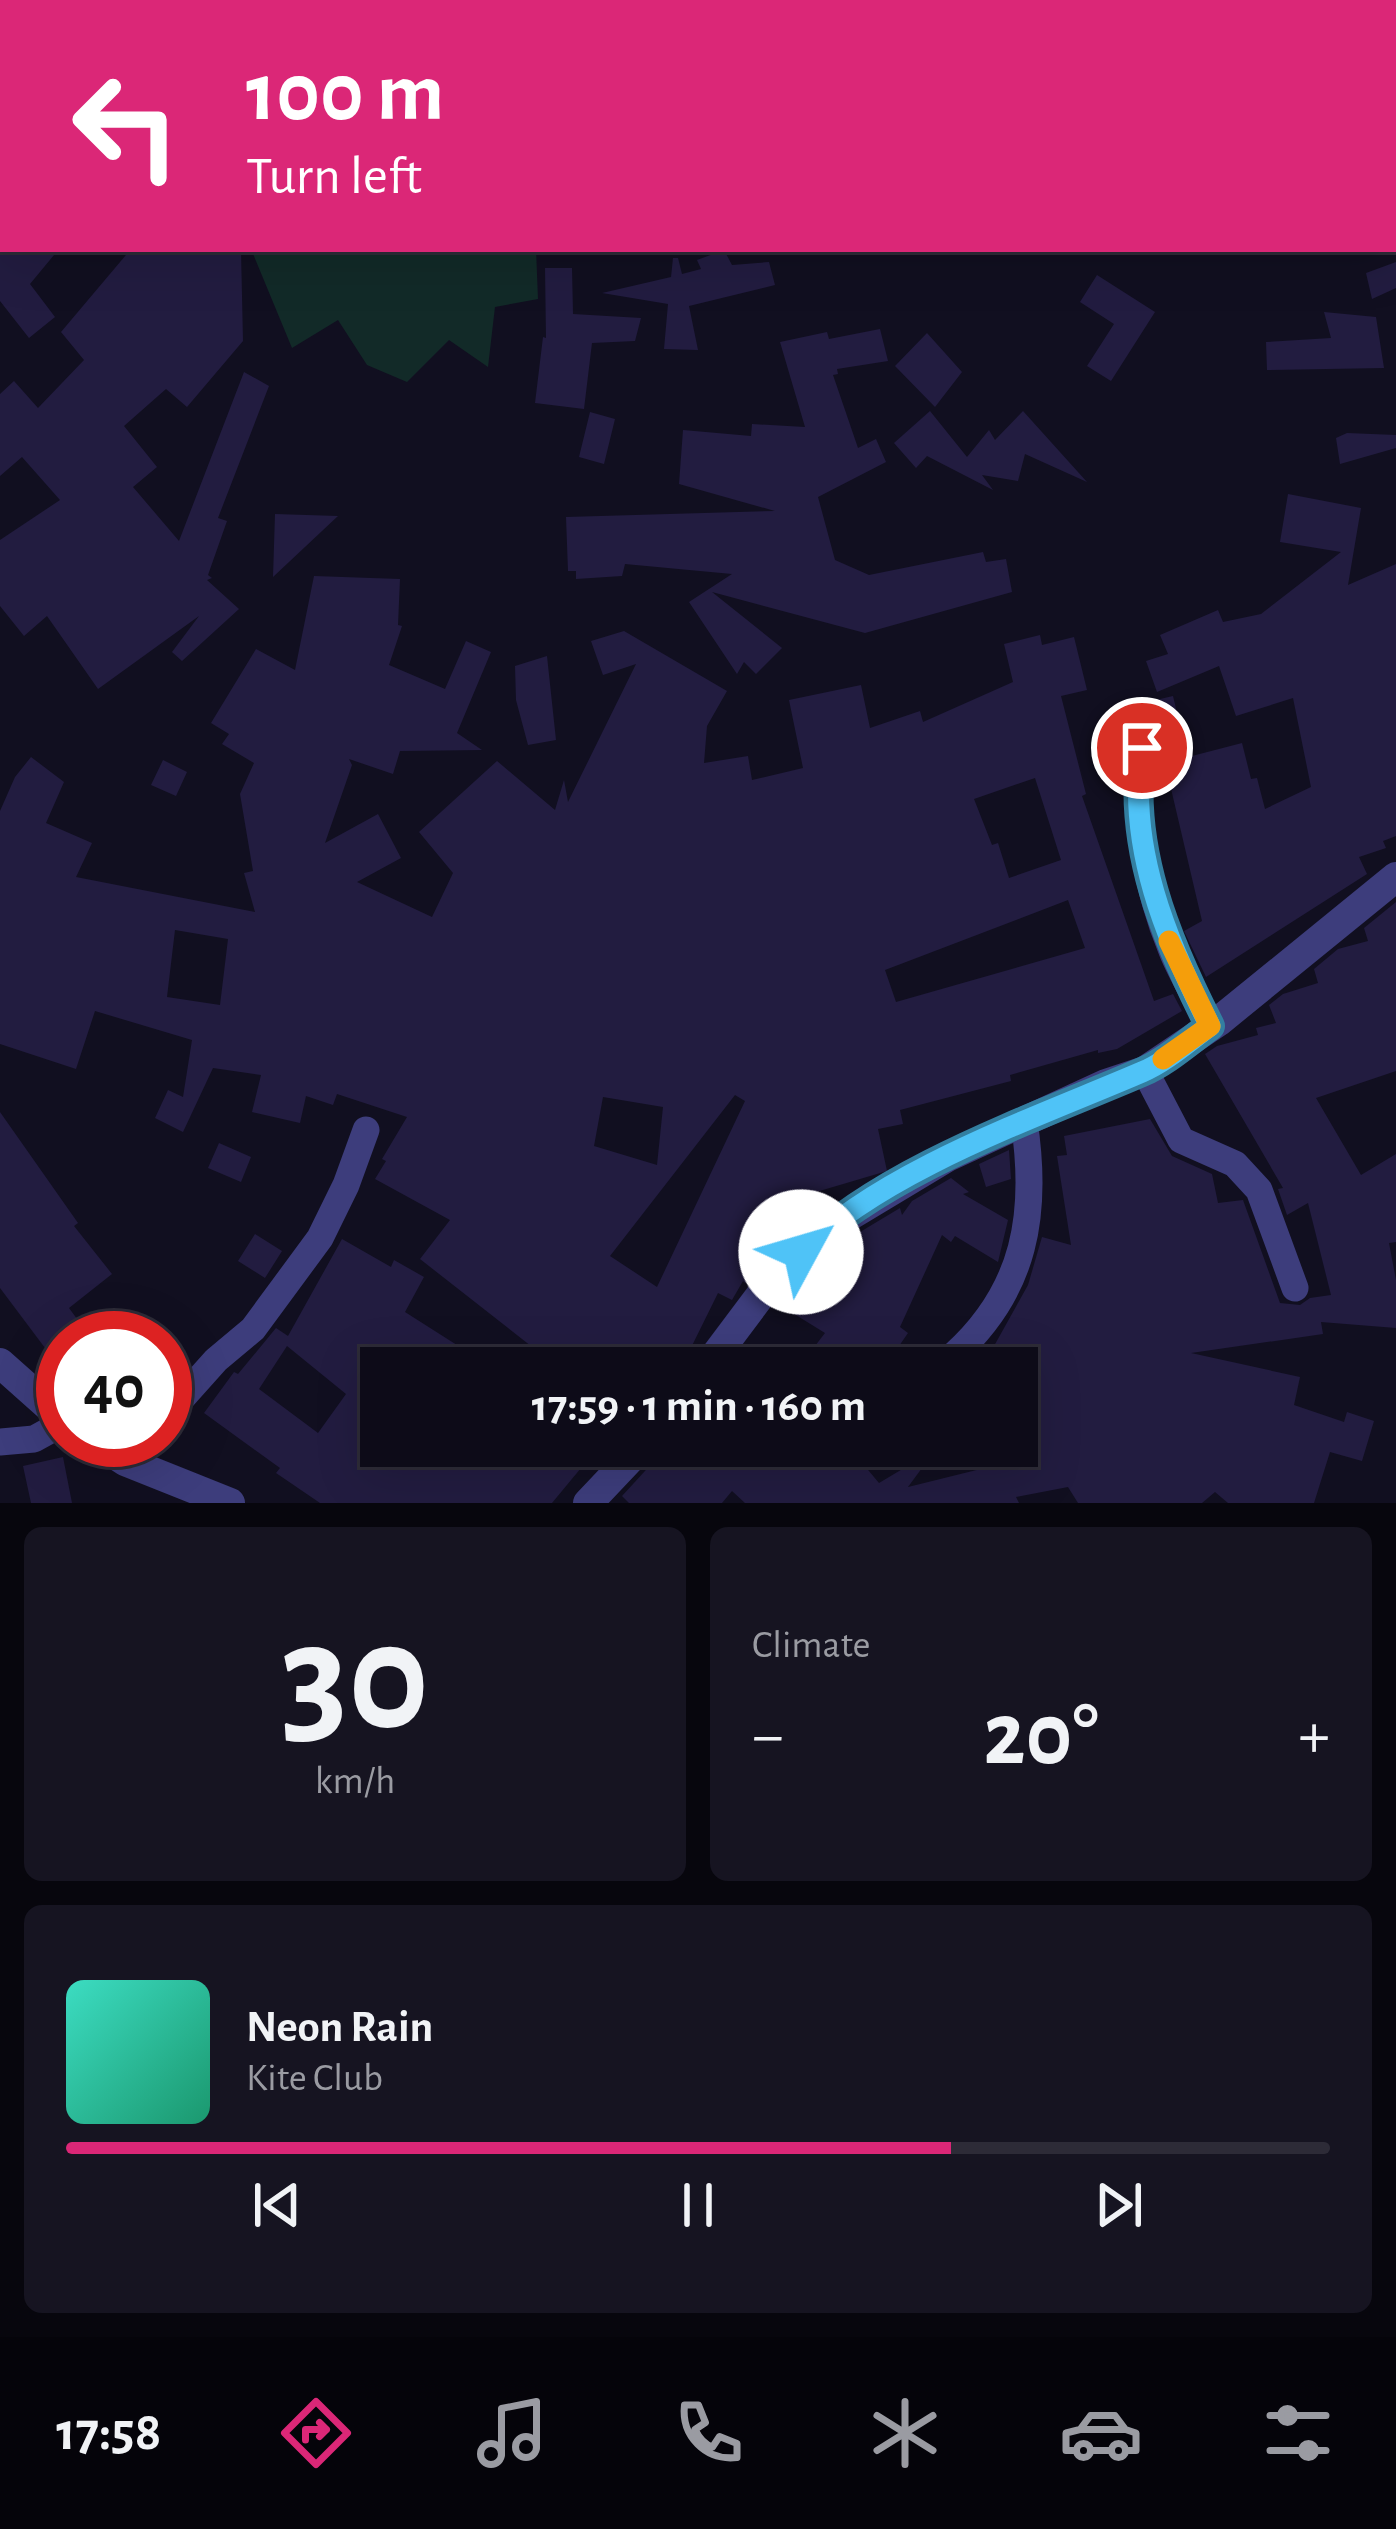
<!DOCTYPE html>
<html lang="en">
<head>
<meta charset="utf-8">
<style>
  body { margin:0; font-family:"Alegreya Sans",sans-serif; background:#161421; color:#f1f3f6; height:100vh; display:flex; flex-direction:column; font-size:45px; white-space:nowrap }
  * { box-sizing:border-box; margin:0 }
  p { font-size:39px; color:#9a9ba2 }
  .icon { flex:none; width:66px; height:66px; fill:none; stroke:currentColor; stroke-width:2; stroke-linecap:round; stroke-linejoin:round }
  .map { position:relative; height:1503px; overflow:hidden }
  .details { display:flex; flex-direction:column; gap:24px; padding:24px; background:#07060d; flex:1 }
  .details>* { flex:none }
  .top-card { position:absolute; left:0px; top:0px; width:1398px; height:252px; box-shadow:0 12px 48px #0002,0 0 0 3px #2d2b37; background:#db2777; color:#fff; overflow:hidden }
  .speed { position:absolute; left:36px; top:1311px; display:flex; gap:24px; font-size:60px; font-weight:700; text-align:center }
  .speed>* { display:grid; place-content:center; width:156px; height:156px; border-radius:50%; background:#0d0b18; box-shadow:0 12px 48px #0002,0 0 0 3px #2d2b37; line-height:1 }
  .speed .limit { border:18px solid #d22; background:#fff; color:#111 }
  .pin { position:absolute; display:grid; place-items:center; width:102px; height:102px; color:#fff; margin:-51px; border:6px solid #fff; border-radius:50%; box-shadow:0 3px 12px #0007 }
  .me { position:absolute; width:132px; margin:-66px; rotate:51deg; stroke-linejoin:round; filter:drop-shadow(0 0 9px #0008) }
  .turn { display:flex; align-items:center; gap:42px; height:252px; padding:0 48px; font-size:54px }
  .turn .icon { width:156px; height:156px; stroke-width:2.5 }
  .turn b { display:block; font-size:84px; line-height:102px }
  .big { font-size:90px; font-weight:700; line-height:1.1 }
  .details .tile { flex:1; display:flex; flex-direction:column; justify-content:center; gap:18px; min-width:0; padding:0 42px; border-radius:18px; background:#161421 }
  .details .dial { align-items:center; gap:0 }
  .dial b { font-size:156px; line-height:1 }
  .song { display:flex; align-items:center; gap:36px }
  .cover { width:144px; height:144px; border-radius:18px; background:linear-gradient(135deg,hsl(170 70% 55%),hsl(160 70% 35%)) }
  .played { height:12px; border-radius:6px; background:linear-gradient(90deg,#db2777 70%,#2d2b37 70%) }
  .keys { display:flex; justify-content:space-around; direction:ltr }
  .heat { display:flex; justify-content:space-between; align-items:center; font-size:66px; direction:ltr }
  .details .tiles { flex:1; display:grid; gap:24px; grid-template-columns:1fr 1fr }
  .tile:last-child { grid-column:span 2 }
  .trip { position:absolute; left:360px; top:1347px; width:678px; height:120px; border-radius:0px; background:#0d0b18; box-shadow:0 12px 48px #0002,0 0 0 3px #2d2b37; font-weight:700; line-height:120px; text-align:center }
  .menu { display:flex; height:192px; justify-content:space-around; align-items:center; background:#05040a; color:#9a9ba2 }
  .menu .icon { width:84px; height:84px }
  .menu .active { color:#db2777 }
  .menu b { font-size:54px; color:#f1f3f6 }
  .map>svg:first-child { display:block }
  .green { fill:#122a28 }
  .building { fill:#221c40; fill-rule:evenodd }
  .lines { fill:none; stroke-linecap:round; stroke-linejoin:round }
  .minor { stroke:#3d3d7c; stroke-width:27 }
  .tertiary { stroke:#3d3d7c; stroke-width:30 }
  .route-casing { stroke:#337fa1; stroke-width:30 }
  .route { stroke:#4fc3f7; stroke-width:21 }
  .slow { stroke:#f59e0b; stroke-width:21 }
</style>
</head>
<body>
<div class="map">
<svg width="1396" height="1503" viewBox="0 0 1396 1503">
  <rect width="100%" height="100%" fill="#110f20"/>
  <path class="green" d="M251,249H536L538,299L495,307L488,367L449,340L407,382L367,365L338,320L292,348Z"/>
  <path class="building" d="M0,249H59L30,284L55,317L29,338L0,301Z
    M131,249L241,250L243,341L187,407L166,389L124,426L157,467L133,487L179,541L244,372L269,386L218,518L227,521L208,575L212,578L207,580L239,609L182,661L172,652L199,616L98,689L47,616L24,636L0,606V540L60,500L22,457L0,476V394L14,381L38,408L84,360L61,332Z
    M724,250L732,265L769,262L775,285L689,306L698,350L664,349L668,304L602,293L671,277L673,258H678L682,274L701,269L697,260Z
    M1396,262V288L1372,299L1366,273Z
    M545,268H572L573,314L641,318L635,341L592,343L584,409L535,403L543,337L546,338Z
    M1097,275L1155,312L1111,381L1087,366L1114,324L1080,302Z
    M1324,312L1376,317L1384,368L1267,370L1266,342L1331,338Z
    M880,329L888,361L837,369L838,374L833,375L858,448L876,439L886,462L818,497L835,560L869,575L983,552L986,562L1006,559L1012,592L865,633L712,592L782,648L756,674L744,662L737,674L689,602L732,574L625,564L622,576L576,579V571H568L566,517L775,511L679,484L683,430L751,436L752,424L805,427L780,342L827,332L829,339Z
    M927,333L962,372L935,407L895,366Z
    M930,411L967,457L989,430L995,440L1023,411L1087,482L1025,454L1018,481L982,475L993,490L927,456L916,468L894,443Z
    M590,412L615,419L604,464L579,457Z
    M1347,433L1396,435V448L1340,464L1336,438Z
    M1288,494L1361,508L1348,585L1396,564V836L1383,841L1386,848L1359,857L1367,874L1206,977L1184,931L1202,921L1165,763L1242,743L1251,779L1257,778L1265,809L1311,787L1293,698L1236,716L1219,666L1157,692L1146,661L1168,654L1160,635L1218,610L1223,622L1261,614L1341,552L1280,542Z
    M275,514L338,516L273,577Z
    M314,576L400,579L398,625L402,626L389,665L445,689L466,641L491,652L457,733L482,750L400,751L393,774L349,759L352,765L325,843L378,814L401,858L357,882L432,917L453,873L419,832L497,761L555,810L564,780L568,802L636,664L603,675L591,641L624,631L727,691L707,726L704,763L748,756L752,780L803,768L789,700L861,685L870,728L920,711L923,722L1013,682L1004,644L1040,635L1042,645L1074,637L1087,690L1061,696L1086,794L1082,796L1154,1001L1173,994L1182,1011L1117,1049L1098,1053V1050L1010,1075L1011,1081L900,1110L903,1124L878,1129L887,1171L779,1203L768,1249L773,1252L745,1283L743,1281L732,1300L718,1293L681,1368H559L420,1259L450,1220L375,1179L386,1161L382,1159L407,1117L337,1094L333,1105L306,1096L300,1123L252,1112L261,1075L213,1068L183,1132L155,1118L168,1090L183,1097L192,1040L95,1011L76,1069L0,1044V811L15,777L31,757L64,782L46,823L92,843L76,877L255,912L244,873L253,871L240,794L254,763L222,744L229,734L211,723L256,649L295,670ZM1035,778L1061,860L1009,878L998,843L992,845L974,799ZM1068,900L1085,948L896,1002L885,970ZM175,930L228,939L220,1005L167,997ZM735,1095L745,1101L657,1287L610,1256ZM603,1097L663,1107L657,1165L594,1146Z
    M547,656L556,740L528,745L516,700L515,666Z
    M1173,696L1185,747L1160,753L1158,740L1146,731L1139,704Z
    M163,760L187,772L176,796L151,785Z
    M1396,902V1071L1316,1098L1361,1175L1396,1154V1242L1389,1243L1396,1280V1328L1321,1322L1323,1334L1191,1353L1300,1377L1294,1405L1344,1422L1347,1412L1374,1421L1362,1461L1330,1452L1314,1503H1228L1215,1492L1202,1503H1078L1068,1487L1016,1497L1019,1503H745L732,1491L722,1503H629L622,1496L656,1459L661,1446H848L879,1483L936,1449L908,1487L1017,1460V1367L989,1355L1028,1285L1042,1237L1071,1245L1057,1156L1067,1155L1064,1136L1150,1119L1172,1156L1212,1174L1218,1203L1243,1200L1280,1303L1300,1305L1310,1298L1331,1295L1308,1203L1287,1215L1278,1189L1283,1188L1205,1054L1217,1046L1258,1035L1256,1028L1276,1023L1269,1005L1283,994L1318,983L1314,969L1338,949L1368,941L1364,928Z
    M0,1112L78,1223L74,1226L112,1274L69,1308L91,1338H63V1372L0,1288Z
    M219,1143L251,1157L241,1182L208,1168Z
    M1009,1150L1011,1179L986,1187L979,1164Z
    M951,1178L969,1192L963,1194L1008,1220L998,1262L955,1236L951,1242L942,1235L900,1327L908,1333L899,1346L926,1368H798L825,1333L778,1304L787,1293L807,1274L814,1278L836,1247L840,1245L851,1252L860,1232L900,1208L902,1215L912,1201Z
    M255,1234L282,1251L265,1278L238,1261Z
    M342,1239L391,1267L394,1260L424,1277L405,1312L493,1368H381V1446H615L593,1469L586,1462L552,1503H320L276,1473L280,1468L204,1413L234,1372L238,1374L276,1328L288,1336ZM287,1346L346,1394L318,1433L259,1389Z
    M63,1457L72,1503H31L23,1466Z"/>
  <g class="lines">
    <path class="minor" d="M1142,748C1132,813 1147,890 1172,951C1182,976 1198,1001 1210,1026
      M1145,1071L1181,1140L1235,1164L1259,1190L1295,1288
      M954,1355C1026,1290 1038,1213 1024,1121
      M165,1417L216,1360L253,1329L320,1238L346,1185L366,1130
      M0,1442L34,1439L63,1423
      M125,1461L144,1440"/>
    <path class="tertiary" d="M0,1363L63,1419
      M706,1368L772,1280L821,1233L949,1156L1106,1084L1145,1071L1219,1021L1396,877
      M93,1440L125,1461L230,1503
      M588,1503L642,1446"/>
  </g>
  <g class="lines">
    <defs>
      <path id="route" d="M801,1252C884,1170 1035,1118 1142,1072C1166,1062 1189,1041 1210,1026C1167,942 1126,845 1142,748"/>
    </defs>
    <use href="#route" class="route-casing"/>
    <use href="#route" class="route"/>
    <path class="slow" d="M1163,1059L1210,1026L1169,941"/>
  </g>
</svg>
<div class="speed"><div class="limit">40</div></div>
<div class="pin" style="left:1142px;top:748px;background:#d93025"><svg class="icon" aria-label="arrive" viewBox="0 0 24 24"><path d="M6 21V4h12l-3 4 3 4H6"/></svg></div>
<svg class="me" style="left:801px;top:1252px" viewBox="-20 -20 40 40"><circle r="19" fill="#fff"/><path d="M0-13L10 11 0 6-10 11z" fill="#4fc3f7"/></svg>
<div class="trip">17:59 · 1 min · 160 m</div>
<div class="top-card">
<div class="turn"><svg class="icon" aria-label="left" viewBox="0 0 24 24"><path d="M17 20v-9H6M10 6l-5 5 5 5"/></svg><div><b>100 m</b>Turn left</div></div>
</div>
</div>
<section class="details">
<div class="tiles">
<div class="tile dial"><b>30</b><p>km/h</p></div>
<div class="tile"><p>Climate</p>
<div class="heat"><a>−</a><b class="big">20°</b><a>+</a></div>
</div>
<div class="tile">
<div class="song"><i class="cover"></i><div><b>Neon Rain</b><p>Kite Club</p></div></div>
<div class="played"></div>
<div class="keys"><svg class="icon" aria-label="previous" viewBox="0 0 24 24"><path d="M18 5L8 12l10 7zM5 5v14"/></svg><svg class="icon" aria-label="pause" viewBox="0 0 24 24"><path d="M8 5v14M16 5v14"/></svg><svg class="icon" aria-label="next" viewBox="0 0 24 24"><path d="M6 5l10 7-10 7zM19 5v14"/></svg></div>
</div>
</div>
</section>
<nav class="menu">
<b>17:58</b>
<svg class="icon active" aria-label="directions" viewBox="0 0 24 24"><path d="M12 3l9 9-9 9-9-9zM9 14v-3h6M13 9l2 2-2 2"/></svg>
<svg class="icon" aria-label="music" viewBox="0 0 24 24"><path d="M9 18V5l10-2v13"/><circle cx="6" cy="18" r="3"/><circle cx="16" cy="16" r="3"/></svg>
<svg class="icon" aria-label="phone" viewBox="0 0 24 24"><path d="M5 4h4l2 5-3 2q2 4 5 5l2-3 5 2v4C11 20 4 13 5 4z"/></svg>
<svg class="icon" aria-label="climate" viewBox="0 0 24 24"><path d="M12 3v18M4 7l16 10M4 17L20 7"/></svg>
<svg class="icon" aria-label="car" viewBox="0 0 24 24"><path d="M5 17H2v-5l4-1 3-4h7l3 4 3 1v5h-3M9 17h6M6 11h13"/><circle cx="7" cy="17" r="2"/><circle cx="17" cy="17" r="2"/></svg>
<svg class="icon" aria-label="filters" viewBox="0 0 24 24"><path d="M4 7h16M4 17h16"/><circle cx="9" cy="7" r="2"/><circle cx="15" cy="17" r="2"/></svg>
</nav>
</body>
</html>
